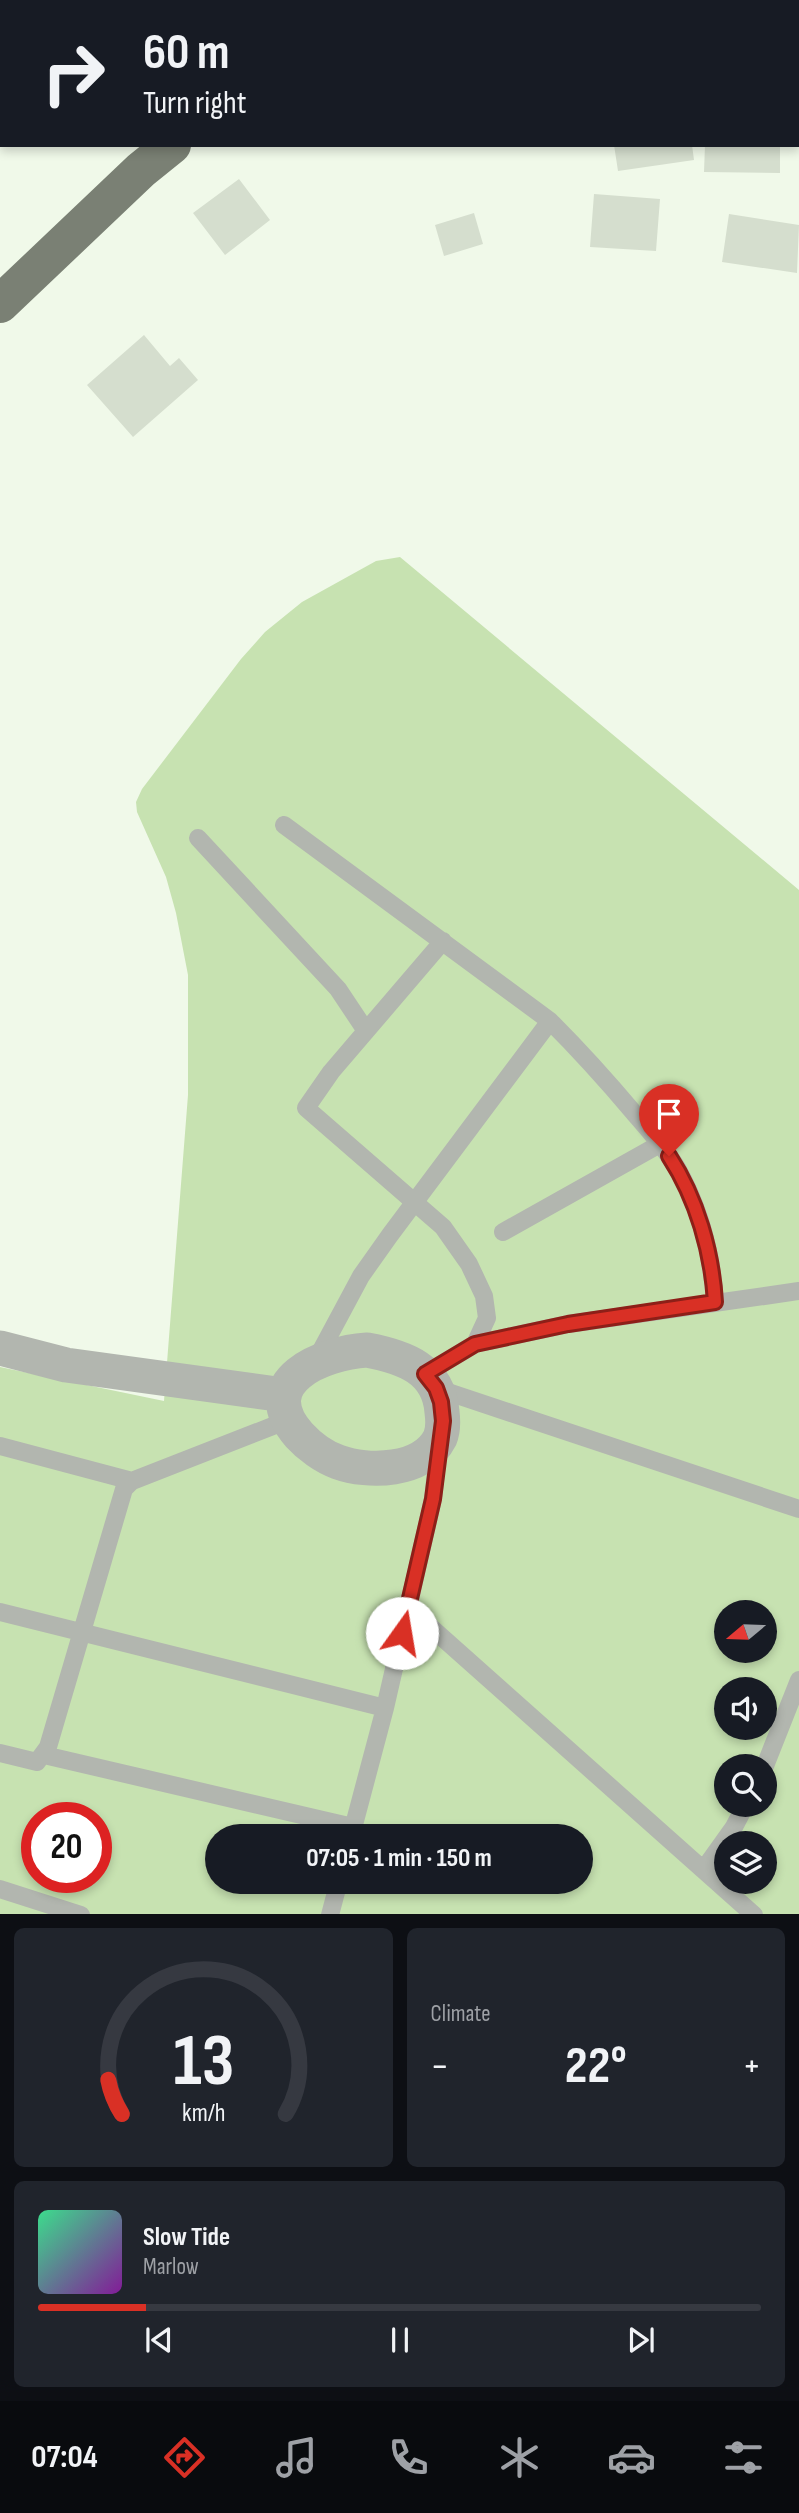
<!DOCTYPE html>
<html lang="en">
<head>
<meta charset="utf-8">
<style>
  body { margin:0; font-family:"Sofia Sans Condensed",sans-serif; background:#20242c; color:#f1f3f6; height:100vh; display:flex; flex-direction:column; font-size:26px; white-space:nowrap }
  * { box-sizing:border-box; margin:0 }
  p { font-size:23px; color:#9ea1a6 }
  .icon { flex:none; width:38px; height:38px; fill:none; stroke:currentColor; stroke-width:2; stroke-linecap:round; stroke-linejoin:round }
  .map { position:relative; height:1914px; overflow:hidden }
  .side { display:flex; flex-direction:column; gap:14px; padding:14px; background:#0d0f14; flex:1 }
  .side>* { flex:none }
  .top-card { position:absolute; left:0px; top:0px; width:800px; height:147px; box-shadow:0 4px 10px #0003; background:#171b24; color:#f1f3f6; overflow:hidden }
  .needle { width:46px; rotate:251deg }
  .fabs { position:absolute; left:714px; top:1600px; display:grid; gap:14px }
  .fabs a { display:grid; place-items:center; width:63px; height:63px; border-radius:50%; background:#171b24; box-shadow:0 4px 10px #0003; font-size:35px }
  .speed { position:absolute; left:21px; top:1802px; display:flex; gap:14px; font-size:35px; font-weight:700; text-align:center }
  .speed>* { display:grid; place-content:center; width:91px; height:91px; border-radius:50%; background:#171b24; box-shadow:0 4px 10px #0003; line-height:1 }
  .speed .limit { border:10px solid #d22; background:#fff; color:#111 }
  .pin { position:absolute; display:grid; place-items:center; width:60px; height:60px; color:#fff; margin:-72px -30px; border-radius:50% 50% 50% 0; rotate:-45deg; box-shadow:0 0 7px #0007 }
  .pin .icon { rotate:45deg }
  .me { position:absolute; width:77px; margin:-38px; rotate:13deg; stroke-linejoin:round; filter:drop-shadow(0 0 5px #0008) }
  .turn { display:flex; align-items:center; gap:24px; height:147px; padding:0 28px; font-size:32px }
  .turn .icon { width:91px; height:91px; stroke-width:2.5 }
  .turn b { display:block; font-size:49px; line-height:60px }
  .big { font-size:52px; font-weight:700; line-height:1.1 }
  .side .tile { flex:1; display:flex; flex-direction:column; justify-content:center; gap:10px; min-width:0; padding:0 24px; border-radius:10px; background:#20242c }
  .side .dial { align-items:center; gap:0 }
  .dial svg { height:182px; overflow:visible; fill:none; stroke:#363941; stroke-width:7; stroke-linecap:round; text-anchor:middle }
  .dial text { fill:#f1f3f6; stroke:none }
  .song { display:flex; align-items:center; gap:21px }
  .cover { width:84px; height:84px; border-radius:10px; background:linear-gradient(135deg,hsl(150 70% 55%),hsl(290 70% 35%)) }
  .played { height:7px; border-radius:4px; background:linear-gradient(90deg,#d93025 15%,#363941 15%) }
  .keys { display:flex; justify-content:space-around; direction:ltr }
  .heat { display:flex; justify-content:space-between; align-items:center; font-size:38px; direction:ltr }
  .side .tiles { flex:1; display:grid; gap:14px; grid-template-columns:1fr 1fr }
  .tile:last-child { grid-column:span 2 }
  .trip { position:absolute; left:205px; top:1824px; width:388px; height:70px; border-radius:35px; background:#171b24; box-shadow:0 4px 10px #0003; font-weight:700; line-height:70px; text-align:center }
  .menu { display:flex; height:112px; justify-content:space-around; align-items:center; background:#090b0e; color:#9ea1a6 }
  .menu .icon { width:49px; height:49px }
  .menu .on { color:#d93025 }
  .menu b { font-size:32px; color:#f1f3f6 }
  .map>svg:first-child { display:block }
  .green { fill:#c7e2b1; fill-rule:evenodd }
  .building { fill:#d5dece }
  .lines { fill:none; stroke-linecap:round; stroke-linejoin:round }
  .lane { stroke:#b2b6af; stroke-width:18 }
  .street { stroke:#b2b6af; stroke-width:35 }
  .primary { stroke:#7a8074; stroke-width:38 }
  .route-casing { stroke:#8d1f18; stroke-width:18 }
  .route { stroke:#d93025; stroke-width:12 }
</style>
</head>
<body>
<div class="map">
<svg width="799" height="1915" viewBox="0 0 799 1915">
  <rect width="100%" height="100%" fill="#f0f9e9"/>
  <path class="green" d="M400,557L799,890V1914L0,1915V1367L164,1401L188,1095V975L176,913L166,877L137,812L136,802L142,789L241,659L265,632L302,602L376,561ZM726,1612H765V1650H726ZM726,1689H765V1727H726ZM726,1766H765V1804H726ZM37,1818H96V1878H37ZM217,1836H581V1881H217ZM726,1843H765V1881H726Z"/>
  <path class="building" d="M614,145H692L694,160L618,171Z
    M705,145H780V173L704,172Z
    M239,179L270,220L225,255L193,213Z
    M594,194L660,199L656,251L590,247Z
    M474,213L483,244L444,256L435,225Z
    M729,214L799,225L797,273L722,262Z
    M144,335L170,366L179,358L198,380L133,437L87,385Z"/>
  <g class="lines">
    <path class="lane" d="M284,825L550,1021C579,1050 607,1081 634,1113C649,1130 665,1148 677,1168C700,1209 712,1256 715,1302
      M198,838L338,989L366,1031
      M443,941L331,1072L306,1108L443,1227L469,1264L484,1296L487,1318L475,1344L568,1324L799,1291
      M503,1232L660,1144
      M316,1360L361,1276L390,1235L550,1021
      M425,1374L475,1344
      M436,1388L799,1509
      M0,1446L132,1481
      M408,1607L754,1915
      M0,1612L385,1708
      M0,1753L37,1762L48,1747L124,1489L132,1481L288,1420
      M44,1755L353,1827
      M765,1766L799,1680
      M351,1836L385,1708L433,1499L439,1444
      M704,1869L734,1827L746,1804
      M0,1889L81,1915
      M330,1915L339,1881"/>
    <path class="street" d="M0,1348L66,1365L284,1395
      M367,1350C404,1357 439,1369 442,1412C443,1420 443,1431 440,1438C423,1472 368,1473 338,1462C324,1457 309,1446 299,1435C252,1381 323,1353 367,1350Z"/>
    <path class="primary" d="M798,18H799
      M0,304L141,170L172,145"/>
  </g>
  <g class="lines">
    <defs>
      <path id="route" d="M402,1633L433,1499L443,1421L441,1402L436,1388L425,1374L475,1344L568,1324L715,1302C712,1252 697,1199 669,1156"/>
    </defs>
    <use href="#route" class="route-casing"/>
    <use href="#route" class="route"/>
  </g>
</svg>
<div class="fabs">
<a><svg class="needle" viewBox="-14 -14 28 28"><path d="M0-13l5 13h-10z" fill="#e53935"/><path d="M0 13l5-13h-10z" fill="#9ea1a6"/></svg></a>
<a><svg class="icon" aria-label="sound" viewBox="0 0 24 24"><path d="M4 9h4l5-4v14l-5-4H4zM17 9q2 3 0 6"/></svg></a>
<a><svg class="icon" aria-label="search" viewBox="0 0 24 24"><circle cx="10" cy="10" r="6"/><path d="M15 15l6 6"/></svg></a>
<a><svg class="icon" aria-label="layers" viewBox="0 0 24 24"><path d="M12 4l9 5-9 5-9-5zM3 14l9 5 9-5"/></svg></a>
</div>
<div class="speed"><div class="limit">20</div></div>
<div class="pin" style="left:669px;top:1156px;background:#d93025"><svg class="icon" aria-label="arrive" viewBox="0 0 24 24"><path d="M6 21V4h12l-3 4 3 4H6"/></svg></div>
<svg class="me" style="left:402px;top:1633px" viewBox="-20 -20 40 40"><circle r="19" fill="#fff"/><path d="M0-13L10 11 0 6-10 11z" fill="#d93025"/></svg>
<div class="trip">07:05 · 1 min · 150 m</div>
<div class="top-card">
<div class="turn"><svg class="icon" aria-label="right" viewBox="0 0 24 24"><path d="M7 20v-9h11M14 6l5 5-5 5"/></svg><div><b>60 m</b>Turn right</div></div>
</div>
</div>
<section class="side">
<div class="tiles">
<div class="tile dial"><svg viewBox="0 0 100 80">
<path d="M14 69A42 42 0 1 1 86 69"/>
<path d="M14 69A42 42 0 0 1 8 54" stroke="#d93025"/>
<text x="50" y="56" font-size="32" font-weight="700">13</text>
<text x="50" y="72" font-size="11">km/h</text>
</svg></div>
<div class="tile"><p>Climate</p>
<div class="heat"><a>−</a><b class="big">22°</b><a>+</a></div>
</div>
<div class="tile">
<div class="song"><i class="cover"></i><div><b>Slow Tide</b><p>Marlow</p></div></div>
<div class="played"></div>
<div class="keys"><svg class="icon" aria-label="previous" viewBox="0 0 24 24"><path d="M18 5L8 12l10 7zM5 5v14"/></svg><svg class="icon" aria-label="pause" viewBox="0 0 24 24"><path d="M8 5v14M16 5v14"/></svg><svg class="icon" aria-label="next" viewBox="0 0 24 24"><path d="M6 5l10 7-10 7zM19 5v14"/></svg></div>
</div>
</div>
</section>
<nav class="menu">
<b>07:04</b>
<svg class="icon on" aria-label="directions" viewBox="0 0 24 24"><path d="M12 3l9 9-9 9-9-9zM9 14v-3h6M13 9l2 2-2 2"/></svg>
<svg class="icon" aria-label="music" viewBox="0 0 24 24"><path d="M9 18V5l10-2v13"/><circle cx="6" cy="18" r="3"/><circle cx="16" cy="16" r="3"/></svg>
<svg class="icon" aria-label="phone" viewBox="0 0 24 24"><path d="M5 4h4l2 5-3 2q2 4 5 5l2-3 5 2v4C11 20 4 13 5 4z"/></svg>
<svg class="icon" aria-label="climate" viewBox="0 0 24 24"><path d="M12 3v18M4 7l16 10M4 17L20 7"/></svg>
<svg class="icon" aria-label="car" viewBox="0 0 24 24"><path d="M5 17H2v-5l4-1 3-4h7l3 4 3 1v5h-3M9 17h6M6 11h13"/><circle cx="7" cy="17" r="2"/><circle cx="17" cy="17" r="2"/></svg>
<svg class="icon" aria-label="filters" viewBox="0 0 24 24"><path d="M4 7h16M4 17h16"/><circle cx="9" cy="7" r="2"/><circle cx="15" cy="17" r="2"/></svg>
</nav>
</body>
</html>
